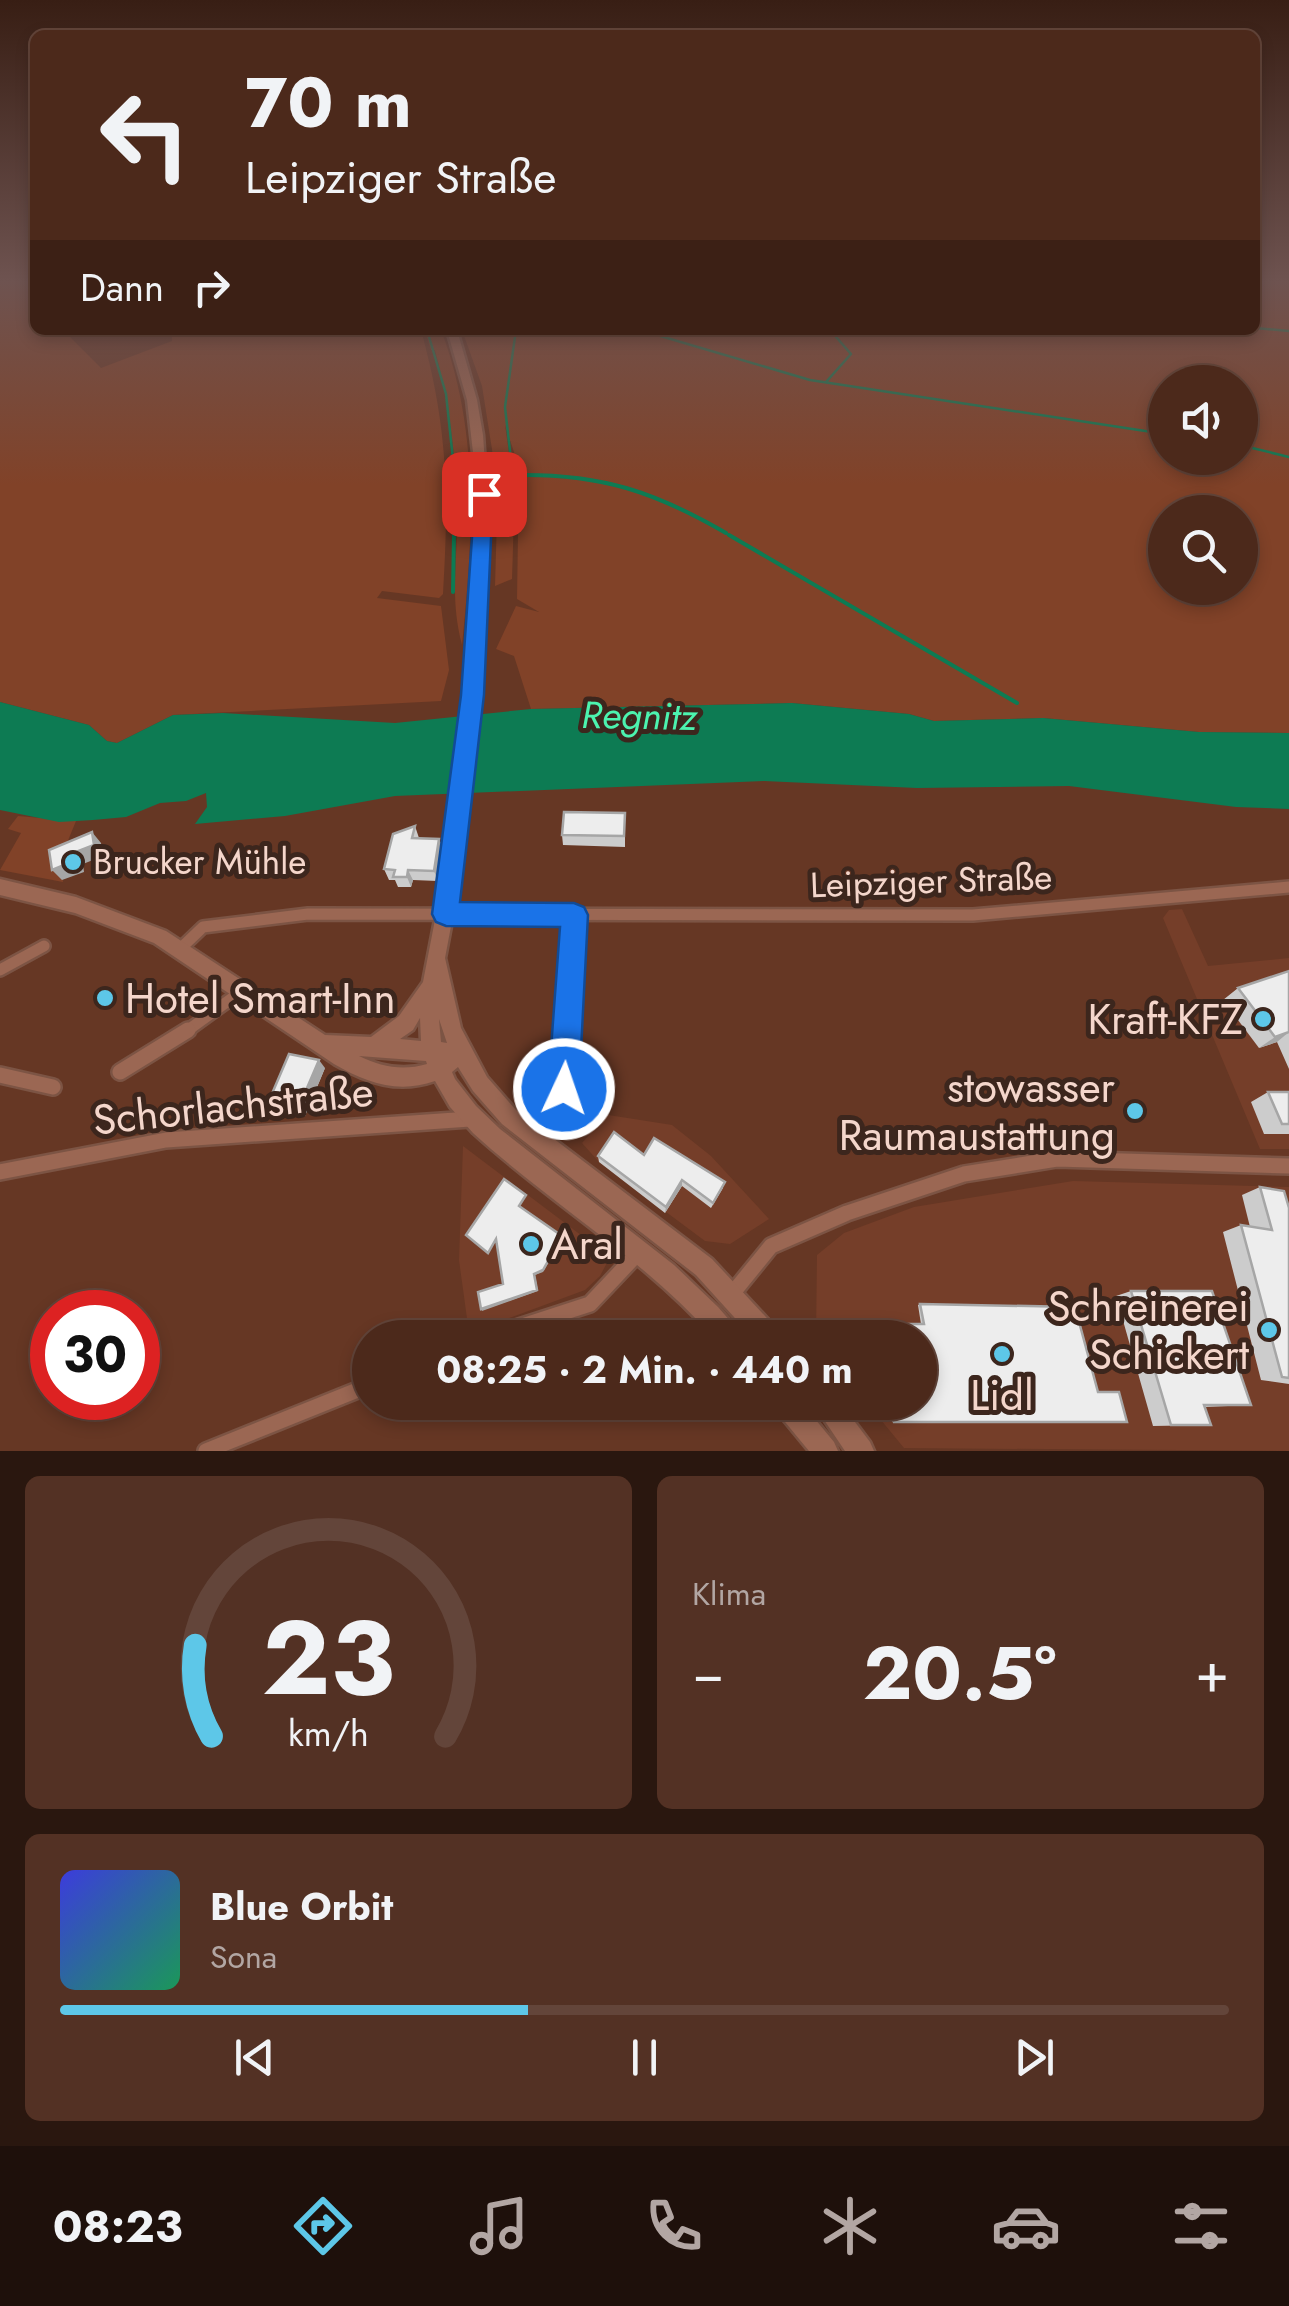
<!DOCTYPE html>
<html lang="de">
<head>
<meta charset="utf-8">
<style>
  body { margin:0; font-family:Jost,sans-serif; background:#533124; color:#f1f3f6; height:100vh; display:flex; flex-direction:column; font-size:38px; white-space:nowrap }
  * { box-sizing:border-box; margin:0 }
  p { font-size:32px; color:#b2a6a3 }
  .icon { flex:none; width:55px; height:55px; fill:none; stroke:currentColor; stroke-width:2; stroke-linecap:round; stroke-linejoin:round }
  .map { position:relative; height:1451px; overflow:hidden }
  .side { display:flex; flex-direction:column; gap:25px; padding:25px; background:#2a170f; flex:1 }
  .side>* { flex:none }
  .banner { position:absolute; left:30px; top:30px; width:1230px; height:305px; border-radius:15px; box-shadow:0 5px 15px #0003,0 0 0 2px #63453a; background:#4c291b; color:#f1f3f6; overflow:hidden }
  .buttons { position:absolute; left:1148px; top:365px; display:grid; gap:20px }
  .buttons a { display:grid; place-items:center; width:110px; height:110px; border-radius:50%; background:#4c291b; box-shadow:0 5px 15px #0003,0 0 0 2px #63453a; font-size:50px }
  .speed { position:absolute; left:30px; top:1290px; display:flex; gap:20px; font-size:50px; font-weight:700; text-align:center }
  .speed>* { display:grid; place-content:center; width:130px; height:130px; border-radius:50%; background:#4c291b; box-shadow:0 5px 15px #0003,0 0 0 2px #63453a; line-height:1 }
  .speed .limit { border:15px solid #d22; background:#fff; color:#111 }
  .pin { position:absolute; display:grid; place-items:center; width:85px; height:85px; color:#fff; margin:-42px; border-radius:20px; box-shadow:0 5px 15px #0006 }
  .me { position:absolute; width:110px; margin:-55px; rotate:3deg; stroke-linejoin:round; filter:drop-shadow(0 0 8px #0008) }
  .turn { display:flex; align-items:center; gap:35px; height:210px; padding:0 50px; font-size:45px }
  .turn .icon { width:130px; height:130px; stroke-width:2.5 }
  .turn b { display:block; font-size:70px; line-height:85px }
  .then { display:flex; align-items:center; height:95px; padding:0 50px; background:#0003; gap:20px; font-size:38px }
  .big { font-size:75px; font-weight:700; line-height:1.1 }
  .side .card { flex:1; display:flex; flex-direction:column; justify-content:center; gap:15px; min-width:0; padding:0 35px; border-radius:15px; background:#533124 }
  .side .dial { align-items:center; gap:0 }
  .dial svg { height:260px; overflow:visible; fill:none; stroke:#63453a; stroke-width:7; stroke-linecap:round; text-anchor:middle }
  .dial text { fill:#f1f3f6; stroke:none }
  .song { display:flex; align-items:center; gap:30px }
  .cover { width:120px; height:120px; border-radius:15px; background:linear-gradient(135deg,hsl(240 70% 55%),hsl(150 70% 35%)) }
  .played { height:10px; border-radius:5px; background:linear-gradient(90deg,#5dc7e8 40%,#63453a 40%) }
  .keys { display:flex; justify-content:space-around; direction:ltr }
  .heat { display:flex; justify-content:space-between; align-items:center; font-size:55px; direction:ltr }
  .side .tiles { flex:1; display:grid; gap:25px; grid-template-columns:1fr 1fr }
  .card:last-child { grid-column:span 2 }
  .trip { position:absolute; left:352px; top:1320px; width:585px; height:100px; border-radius:50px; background:#4c291b; box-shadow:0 5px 15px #0003,0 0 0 2px #63453a; font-weight:700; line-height:100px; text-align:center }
  .dock { display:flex; height:160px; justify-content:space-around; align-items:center; background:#1e100b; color:#b2a6a3 }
  .dock .icon { width:70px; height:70px }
  .dock .active { color:#5dc7e8 }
  .dock b { font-size:45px; color:#f1f3f6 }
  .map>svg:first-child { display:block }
  .built { fill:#753e29 }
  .green { fill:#814228; fill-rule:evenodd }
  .water { fill:#0d7b53 }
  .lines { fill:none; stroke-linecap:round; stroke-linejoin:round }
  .stream-far1 { stroke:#0d7b53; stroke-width:2.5 }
  .stream { stroke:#0d7b53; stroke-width:4 }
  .street-far1-casing { stroke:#7c5444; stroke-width:16 }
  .street-casing { stroke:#7c5444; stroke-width:20 }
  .secondary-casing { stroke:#7c5444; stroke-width:5 }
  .street-far1 { stroke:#9b6753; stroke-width:11 }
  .street { stroke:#9b6753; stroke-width:15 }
  .secondary { fill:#9b6753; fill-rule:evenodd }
  .wall { fill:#ccc }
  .shaded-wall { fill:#a6a6a6 }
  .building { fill:#ededed; stroke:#a6a6a6; stroke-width:2.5 }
  .route { fill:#1a73e8; stroke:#114b97; stroke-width:2.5 }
  .poi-dot { fill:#5dc7e8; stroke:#3c261d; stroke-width:4 }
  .labels { text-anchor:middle; stroke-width:10; stroke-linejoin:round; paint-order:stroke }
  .poi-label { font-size:35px; fill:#f4d6cb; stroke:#3c261d; text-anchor:start }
  .street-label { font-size:35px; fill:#f4d6cb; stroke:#3c261d }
  .water-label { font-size:38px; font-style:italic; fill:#4cf3af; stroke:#3c261d }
  .near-poi-label { font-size:42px; fill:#f4d6cb; stroke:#3c261d; text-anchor:end }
  .near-street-label { font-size:42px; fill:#f4d6cb; stroke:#3c261d }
</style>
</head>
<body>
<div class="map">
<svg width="1289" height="1451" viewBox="0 0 1289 1451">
  <rect width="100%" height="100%" fill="#663724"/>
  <path class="built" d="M1182,909L1208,966L1289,958V1149H1260L1163,918L1169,910Z
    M602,1114L672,1125L711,1156L769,1219L730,1244L705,1241L599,1162L582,1143L598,1125Z
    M463,1146L610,1257L600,1276L585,1290L469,1333L459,1260Z
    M1073,1181L1289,1187V1451L904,1448L867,1403L920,1402V1338H816L817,1255L844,1233L914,1207Z"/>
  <path class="green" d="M0,281H35V330H63L101,368L172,341V330H421C448,428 449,493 443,594L439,598L382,591L377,598L441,606L449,670L441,701L173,715L117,743L107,741L89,725L0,702Z
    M1255,281H1289V733L1199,732L1043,718L934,721L909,714L792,703L531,709L514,656L496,649L516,606L539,612L517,599L519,467L505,425L510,460L494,462L482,386L462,330H1255ZM1165,382H1240V458H1165ZM1165,512H1240V588H1165Z
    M425,330H441C480,432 473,539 462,645C450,599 457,567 457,521C457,462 450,406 435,350H431Z
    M514,515L512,579L495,586L497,517Z
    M18,816L76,821L60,860L63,882L0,870L21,833L8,829Z"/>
  <path class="water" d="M0,702L89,725L107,741L117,743L173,715L223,713L395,723L531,709L792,703L909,714L934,721L1043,718L1199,732L1289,733V809L1236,807L1069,786L917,788L764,781L395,796L285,816L195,824L207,807L206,793L186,801L160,803L126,817L93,820L59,822L0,810Z"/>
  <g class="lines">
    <path class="stream-far1" d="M1255,328L1289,331
      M427,330L446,394L454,469
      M640,330L810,380L1165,434
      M826,382L851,354L830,330
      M1240,445L1289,457
      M512,469L505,407L516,330"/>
    <path class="stream" d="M454,466L455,477
      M512,466L513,474
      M519,475C602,474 655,492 726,533
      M729,535L1017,703
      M453,592L455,478L515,475"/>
    <defs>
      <path id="street-far1" d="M180,949L203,927L308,914L973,915L1289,887
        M0,970L44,946
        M184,1033L242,991
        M567,1033L574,915"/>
      <path id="street" d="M120,1072L188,1030
        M0,1075L53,1087
        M564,1089L567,1030
        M0,1172L166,1140L470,1119
        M732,1294L771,1246L847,1213L964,1174L1057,1159L1289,1166
        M485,1338L590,1304L639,1252
        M206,1451L370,1385"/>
      <path id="secondary" d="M447,330H457L477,400L483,435L488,506L485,614L473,768L462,868L445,958L461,1028L487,1077L516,1110L712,1259L778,1330L782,1338H753L696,1275L502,1124L473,1091L458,1067L452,1072L455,1079L476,1106L500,1129L674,1265L718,1307L738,1330L742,1338H714C643,1258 551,1204 473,1133L450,1107L435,1081C398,1094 367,1083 334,1064L154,943L75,913L0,895V879L76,897L166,931L325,1035L371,1037L399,1016L423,982L438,904L455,793L470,640L475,542V470L467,400ZM420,1018L421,1041L400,1039L413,1030ZM439,1019L447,1043L441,1042ZM359,1056L426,1061L427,1064C403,1071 381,1067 359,1056Z
        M773,1402H801L834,1442L838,1451H809L776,1411Z
        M812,1402H840L870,1442L874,1451H845Z"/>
    </defs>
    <use href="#street-far1" class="street-far1-casing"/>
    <use href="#street" class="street-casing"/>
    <use href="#secondary" class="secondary-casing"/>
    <use href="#street-far1" class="street-far1"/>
    <use href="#street" class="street"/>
    <use href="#secondary" class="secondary"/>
  </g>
  <path class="wall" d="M625,813V847L563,845L562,835Z
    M415,826L419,838L439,839L443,849L438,881L413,880L411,887H398L395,880H389L384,869Z
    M1289,971V1069L1277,1042L1259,1048L1223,1000L1238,988Z
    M325,1068L305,1116L275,1110L268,1103Z
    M1268,1092H1289V1134H1264L1251,1102Z
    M644,1155L723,1188L711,1208L682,1186L665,1213L599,1162L598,1156Z
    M1260,1187L1289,1208V1384L1261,1380L1223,1232L1241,1225L1250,1227L1242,1195Z
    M1131,1291L1251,1405L1205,1407L1211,1425L1153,1426L1116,1296Z
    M920,1304L1098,1392L1127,1422H892L889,1402H920V1338H880L878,1325L921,1324L918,1305Z"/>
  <path class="shaded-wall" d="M92,832L101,843L103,856L83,864L84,872L62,880L52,870L73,853Z
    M439,839L443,849L438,881L434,871Z
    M408,870L413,880L411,887L407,877Z
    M1289,1032L1277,1042L1259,1048L1275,1037Z
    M319,1060L325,1068L305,1116L298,1109Z
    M682,1180V1186L665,1213L666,1207Z
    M562,1236L563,1238L543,1272L535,1275L538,1291L482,1311L481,1309L534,1274Z"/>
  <path class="building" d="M564,812L625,813L624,836L562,835Z
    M415,826L412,838L439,839L434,871L408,870L407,877H393L395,870L384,869L393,834Z
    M92,832L94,845L73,853L74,861L52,870L49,850Z
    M1289,971V1032L1275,1037L1238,988Z
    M289,1054L319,1060L298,1109L268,1103Z
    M1268,1092H1289V1124H1282Z
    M614,1132L644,1155L654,1138L725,1182L713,1203L682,1180L666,1207L598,1156Z
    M504,1179L526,1195L519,1206L562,1236L543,1270L534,1274L537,1290L481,1309L478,1292L503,1284L496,1239L488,1253L466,1235Z
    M1260,1187L1284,1191L1289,1208V1378L1282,1377L1241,1225L1272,1230Z
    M1131,1291H1212L1251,1405H1204L1211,1425H1171Z
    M920,1304L1075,1307L1098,1392H1119L1127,1422H894L891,1402H920V1338H882L880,1324H924Z"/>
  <linearGradient id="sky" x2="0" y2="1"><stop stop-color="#381e14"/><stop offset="0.58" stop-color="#6e5350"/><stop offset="1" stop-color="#6e5350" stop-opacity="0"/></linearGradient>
  <rect width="1289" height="485" fill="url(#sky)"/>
  <path class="route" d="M484,488L493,494L484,695L460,902L574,903L584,907L588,915L579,1089L575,1100L564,1105L553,1100L548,1089L560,927L446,926L436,922L432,914L461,695L475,494Z"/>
  <g class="poi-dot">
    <circle cx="73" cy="862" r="10"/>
    <circle cx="105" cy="998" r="10"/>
    <circle cx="1263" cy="1019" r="10"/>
    <circle cx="1135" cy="1111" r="10"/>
    <circle cx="531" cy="1244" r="10"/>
    <circle cx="1269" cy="1330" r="10"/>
    <circle cx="1002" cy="1354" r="10"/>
  </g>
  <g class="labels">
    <g class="poi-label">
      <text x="93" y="874">Brucker Mühle</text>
    </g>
    <g class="street-label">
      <text transform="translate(931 881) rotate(-2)" y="12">Leipziger Straße</text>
    </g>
    <g class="water-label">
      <text transform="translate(639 716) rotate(1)" y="13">Regnitz</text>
    </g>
    <g class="near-poi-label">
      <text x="125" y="1013" text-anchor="start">Hotel Smart-Inn</text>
      <text x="1243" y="1034">Kraft-KFZ</text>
      <text x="1115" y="1102">stowasser<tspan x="1115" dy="48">Raumaustattung</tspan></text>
      <text x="551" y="1259" text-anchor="start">Aral</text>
      <text x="1249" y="1321">Schreinerei<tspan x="1249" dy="48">Schickert</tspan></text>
      <text x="1002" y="1410" text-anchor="middle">Lidl</text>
    </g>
    <g class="near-street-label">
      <text transform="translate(233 1105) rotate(-6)" y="15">Schorlachstraße</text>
    </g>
  </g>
</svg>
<div class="buttons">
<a><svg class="icon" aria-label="sound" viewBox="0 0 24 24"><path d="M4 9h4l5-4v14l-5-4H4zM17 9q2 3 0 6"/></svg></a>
<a><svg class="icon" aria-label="search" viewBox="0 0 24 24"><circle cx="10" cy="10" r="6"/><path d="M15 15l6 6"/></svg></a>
</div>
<div class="speed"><div class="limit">30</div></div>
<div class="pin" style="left:484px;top:494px;background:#d93025"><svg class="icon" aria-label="arrive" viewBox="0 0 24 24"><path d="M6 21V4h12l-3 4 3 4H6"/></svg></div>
<svg class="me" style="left:564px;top:1089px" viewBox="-20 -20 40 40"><circle r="17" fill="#1a73e8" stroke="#fff" stroke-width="3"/><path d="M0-11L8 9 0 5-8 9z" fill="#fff"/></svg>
<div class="trip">08:25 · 2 Min. · 440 m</div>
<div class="banner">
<div class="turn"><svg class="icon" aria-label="left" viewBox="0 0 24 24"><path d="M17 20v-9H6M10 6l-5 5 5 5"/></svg><div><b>70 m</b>Leipziger Straße</div></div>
<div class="then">Dann<svg class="icon" aria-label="right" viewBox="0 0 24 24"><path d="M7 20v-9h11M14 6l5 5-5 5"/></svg></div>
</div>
</div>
<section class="side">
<div class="tiles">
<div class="card dial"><svg viewBox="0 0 100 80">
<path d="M14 69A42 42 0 1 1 86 69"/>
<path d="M14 69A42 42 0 0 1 9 41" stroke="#5dc7e8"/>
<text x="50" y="56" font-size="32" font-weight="700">23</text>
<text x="50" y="72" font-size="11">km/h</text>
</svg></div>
<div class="card"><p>Klima</p>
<div class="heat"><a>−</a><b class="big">20.5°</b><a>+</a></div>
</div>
<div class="card">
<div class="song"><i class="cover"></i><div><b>Blue Orbit</b><p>Sona</p></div></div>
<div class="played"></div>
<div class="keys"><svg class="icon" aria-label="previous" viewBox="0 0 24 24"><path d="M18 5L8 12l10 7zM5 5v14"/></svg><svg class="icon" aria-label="pause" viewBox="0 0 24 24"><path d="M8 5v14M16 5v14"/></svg><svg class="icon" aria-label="next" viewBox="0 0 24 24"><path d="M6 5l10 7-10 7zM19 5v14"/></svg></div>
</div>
</div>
</section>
<nav class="dock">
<b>08:23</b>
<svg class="icon active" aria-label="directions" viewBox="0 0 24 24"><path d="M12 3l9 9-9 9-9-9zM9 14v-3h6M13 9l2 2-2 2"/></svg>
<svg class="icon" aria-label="music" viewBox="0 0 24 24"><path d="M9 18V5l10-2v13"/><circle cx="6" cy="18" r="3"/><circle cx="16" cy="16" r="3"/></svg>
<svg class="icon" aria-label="phone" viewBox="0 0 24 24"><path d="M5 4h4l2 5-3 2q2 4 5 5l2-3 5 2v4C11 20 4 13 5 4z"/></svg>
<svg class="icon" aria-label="climate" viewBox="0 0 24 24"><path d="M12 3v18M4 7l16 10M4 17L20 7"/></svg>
<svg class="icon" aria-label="car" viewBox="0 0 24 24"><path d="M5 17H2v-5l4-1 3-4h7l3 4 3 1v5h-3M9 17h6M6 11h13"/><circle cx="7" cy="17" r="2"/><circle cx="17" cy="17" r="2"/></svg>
<svg class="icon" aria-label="filters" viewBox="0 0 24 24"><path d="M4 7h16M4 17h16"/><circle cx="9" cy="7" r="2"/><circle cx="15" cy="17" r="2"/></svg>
</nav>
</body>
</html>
